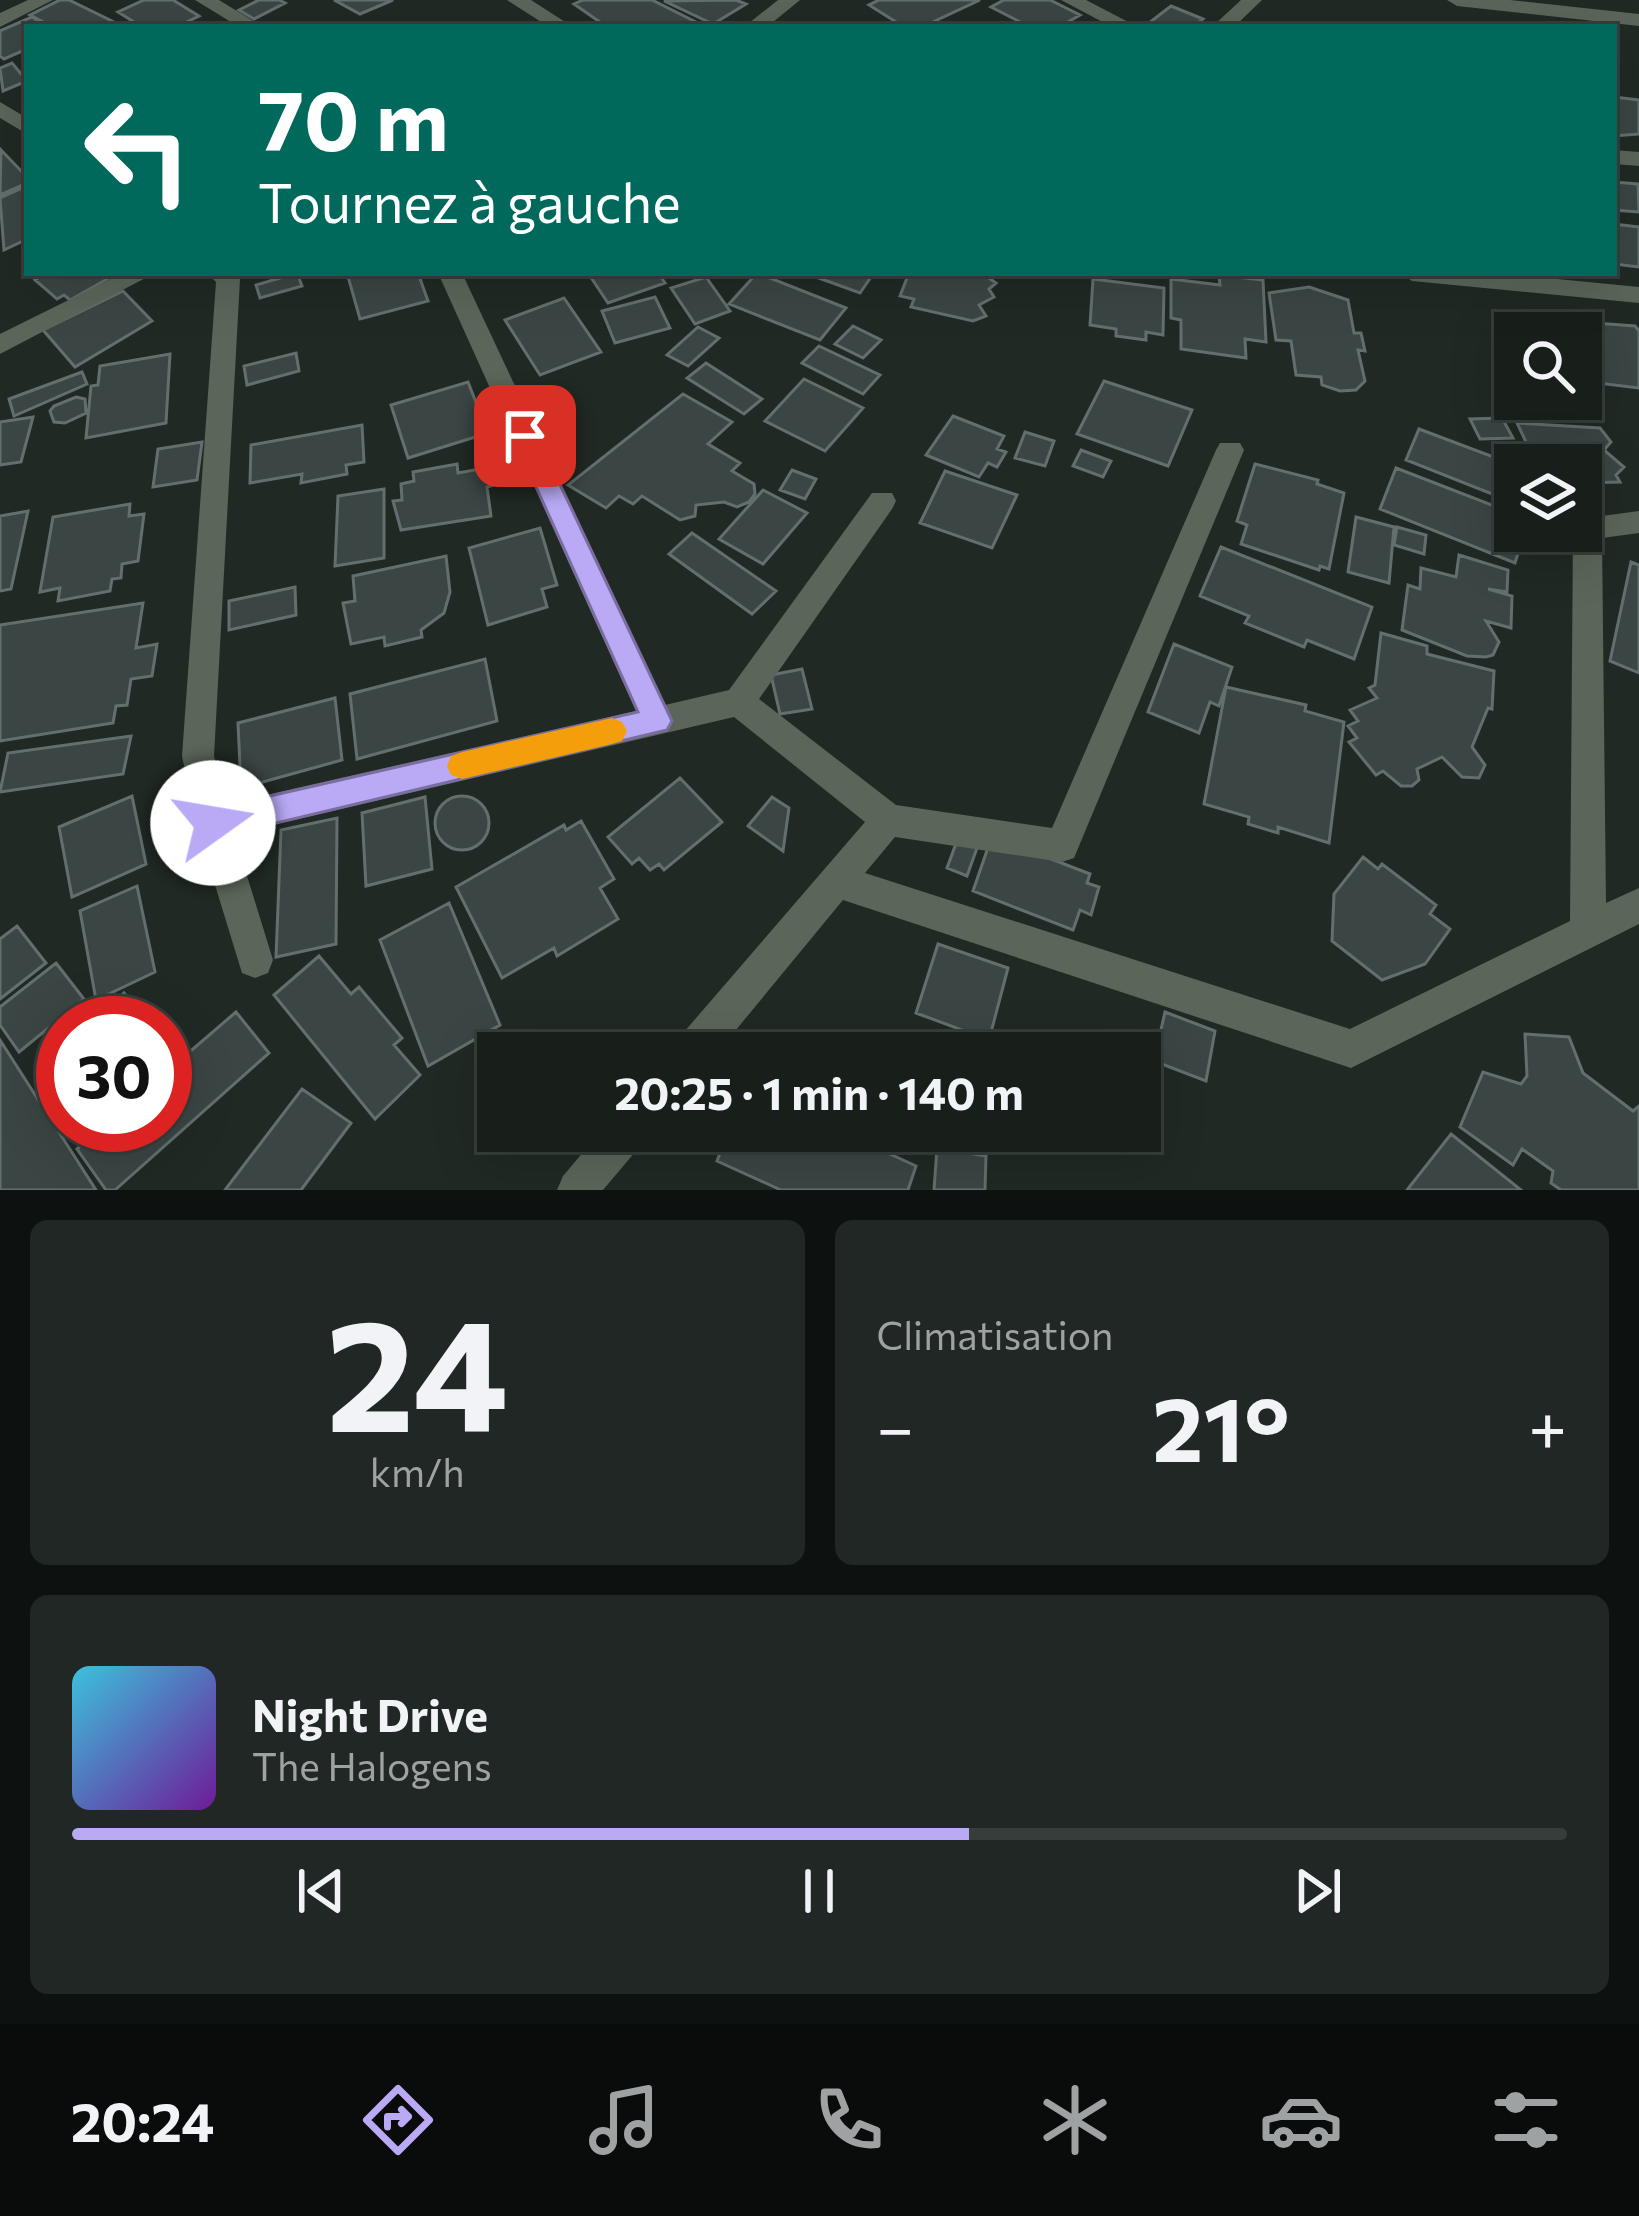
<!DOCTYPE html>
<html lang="fr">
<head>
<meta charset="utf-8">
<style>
  body { margin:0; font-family:Commissioner,sans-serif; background:#212724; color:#f1f3f6; height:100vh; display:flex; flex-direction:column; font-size:45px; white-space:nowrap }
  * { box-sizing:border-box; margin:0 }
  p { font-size:39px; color:#9fa2a3 }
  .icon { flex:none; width:66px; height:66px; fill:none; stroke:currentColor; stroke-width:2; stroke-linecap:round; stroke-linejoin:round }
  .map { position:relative; height:1190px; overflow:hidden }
  .side { display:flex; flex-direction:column; gap:30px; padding:30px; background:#0d110f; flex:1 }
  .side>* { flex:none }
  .hud { position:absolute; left:24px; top:24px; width:1593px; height:252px; border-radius:0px; box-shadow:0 12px 48px #0002,0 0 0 3px #363d3a; background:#00695c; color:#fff; overflow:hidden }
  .fabs { position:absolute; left:1494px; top:312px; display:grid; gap:24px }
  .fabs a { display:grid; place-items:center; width:108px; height:108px; border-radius:0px; background:#181f1b; box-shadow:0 12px 48px #0002,0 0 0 3px #363d3a; font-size:60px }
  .speed { position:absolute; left:36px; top:996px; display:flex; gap:24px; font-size:60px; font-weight:700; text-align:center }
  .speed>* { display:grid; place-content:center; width:156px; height:156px; border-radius:50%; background:#181f1b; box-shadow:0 12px 48px #0002,0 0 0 3px #363d3a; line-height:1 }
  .speed .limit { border:18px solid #d22; background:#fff; color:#111 }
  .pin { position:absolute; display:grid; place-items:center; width:102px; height:102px; color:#fff; margin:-51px; border-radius:24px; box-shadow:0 6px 18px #0006 }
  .me { position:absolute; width:132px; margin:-66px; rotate:77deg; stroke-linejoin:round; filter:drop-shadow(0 0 9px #0008) }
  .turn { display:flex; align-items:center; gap:42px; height:252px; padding:0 36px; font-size:54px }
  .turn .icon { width:156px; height:156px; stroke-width:2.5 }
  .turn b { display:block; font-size:84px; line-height:102px }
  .big { font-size:90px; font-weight:700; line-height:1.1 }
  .side .card { flex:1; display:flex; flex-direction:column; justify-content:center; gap:18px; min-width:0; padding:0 42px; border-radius:18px; background:#212724 }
  .side .dial { align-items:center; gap:0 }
  .dial b { font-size:156px; line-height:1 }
  .song { display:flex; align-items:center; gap:36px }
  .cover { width:144px; height:144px; border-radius:18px; background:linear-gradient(135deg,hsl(190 70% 55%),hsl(280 70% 35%)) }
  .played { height:12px; border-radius:6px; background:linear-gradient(90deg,#baaaf6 60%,#363d3a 60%) }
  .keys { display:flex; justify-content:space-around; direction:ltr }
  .heat { display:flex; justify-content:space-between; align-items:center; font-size:66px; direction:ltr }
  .side .tiles { flex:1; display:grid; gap:30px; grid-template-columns:1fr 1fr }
  .card:last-child { grid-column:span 2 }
  .trip { position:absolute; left:477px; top:1032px; width:684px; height:120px; border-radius:0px; background:#181f1b; box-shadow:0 12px 48px #0002,0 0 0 3px #363d3a; font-weight:700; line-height:120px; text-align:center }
  .dock { display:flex; height:192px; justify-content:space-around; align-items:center; background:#0a0c0b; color:#9fa2a3 }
  .dock .icon { width:84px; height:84px }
  .dock .selected { color:#baaaf6 }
  .dock b { font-size:54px; color:#f1f3f6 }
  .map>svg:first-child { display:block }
  .building { fill:#3a4544; stroke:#636f6e; stroke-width:3 }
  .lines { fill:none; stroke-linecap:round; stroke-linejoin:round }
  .minor { fill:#5b6559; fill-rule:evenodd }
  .route { fill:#baaaf6; stroke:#796ea0; stroke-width:3 }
  .slow { fill:#f59e0b }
</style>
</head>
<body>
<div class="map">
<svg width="1639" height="1190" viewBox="0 0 1639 1190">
  <rect width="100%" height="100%" fill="#202924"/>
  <path class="building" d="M60,0H69L112,21L101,27H53L30,15Z
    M144,0H173L199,16L176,27H122L134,22L118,12Z
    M259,0H279L285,3L254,19L239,10Z
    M334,0H393L360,14Z
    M583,0H652L702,25L607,27L574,4Z
    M736,0L746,4L713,24L664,1Z
    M879,0H980L922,27H904L869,5Z
    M1004,0H1050L1080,15L1059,27H1030L991,7Z
    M1171,6L1203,19L1193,27L1145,26Z
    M32,17L48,27H27V49L4,59L0,56V31Z
    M12,63L27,81L3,91L0,68Z
    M1614,97L1639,100V134L1614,136Z
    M1,150L27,177V183L0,195Z
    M1614,182L1638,184L1639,212L1614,210Z
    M27,186V239L4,250L0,198Z
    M1614,224L1639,227V267L1614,264Z
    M37,273H118L70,300L64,295L57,299L35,280L41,276Z
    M297,273L302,286L260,298L256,285Z
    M347,273H418L428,301L360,319Z
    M588,273H658L665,283L608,303Z
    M757,273L846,308L820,340L729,304Z
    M805,273H871L873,274L860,293Z
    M909,273H990L989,278L996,283L989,289L994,297L979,305L986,316L973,321L911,307L914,299L900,296Z
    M1219,275L1263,280L1266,342L1245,339L1246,358L1181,349V320L1171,318V279L1220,285Z
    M706,277L730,311L695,324L671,288Z
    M1093,279L1164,288L1163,335L1146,332V340L1116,336V329L1090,325Z
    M1309,287L1348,300L1354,333H1361L1365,351L1358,350L1365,381L1356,390L1340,391L1322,385L1321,377L1296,375L1291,341L1276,340L1269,293Z
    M123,291L152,321L75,367L43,330Z
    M655,297L670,328L615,343L602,311Z
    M564,298L601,352L540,375L505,320Z
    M1540,319L1635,326L1639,331V388L1581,381V333H1544Z
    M853,326L881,340L863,358L835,344Z
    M698,327L719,338L688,366L667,355Z
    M819,346L880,375L863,394L802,363Z
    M296,353L299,371L247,385L244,366Z
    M170,354L166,423L86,438L91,386L98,385L100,366Z
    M706,363L762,399L744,414L687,378Z
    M82,372L87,384L14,416L9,399Z
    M804,379L863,408L825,451L765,421Z
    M1104,381L1192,410L1168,466L1077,434Z
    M468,382L488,433L408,458L391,405Z
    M683,394L732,422L708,444L740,463L732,471L754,484L755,494L749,502L737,507L724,502L696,505L695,516L680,520L642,496L633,504L619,496L606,508L568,485Z
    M76,397L85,399L86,413L65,423L54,422L50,411L54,406Z
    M953,416L1004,436L997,449L1006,452L997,467L988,463L979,477L926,455Z
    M33,417L21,462L0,465V422Z
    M1502,418L1513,438L1480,439L1470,419Z
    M1517,423L1600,428L1611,442L1604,450L1624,467L1616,475L1620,482L1581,483V465H1537Z
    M362,425L364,462L346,465L347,474L301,483L302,474L250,483L251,445Z
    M1419,429L1515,465V503L1406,460Z
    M1025,432L1054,441L1045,466L1015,458Z
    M202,442L197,480L153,487L158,449Z
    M1081,450L1111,461L1103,477L1073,466Z
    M457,464L458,473L491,467L494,485L487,487L491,516L401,530L393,501L402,500L401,484L414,481L413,472Z
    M1255,464L1318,480L1317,484L1344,493L1329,569L1320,566L1319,570L1241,544L1247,525L1237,521Z
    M1396,468L1515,514V531H1525L1515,563L1380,509Z
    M792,470L816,479L805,499L780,490Z
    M945,471L1017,495L992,548L920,523Z
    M384,489V558L335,566L338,496Z
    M763,490L807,513L763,564L719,539Z
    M130,504L129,516L144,514L138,561L122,564L121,578L112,579L110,591L58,601L60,588L40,592L53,517Z
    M28,511L11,589L0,591V516Z
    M1356,517L1394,527L1389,583L1348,572Z
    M1397,527L1426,535L1424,554L1394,545Z
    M540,528L557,585L542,589L547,607L488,625L469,548Z
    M692,533L776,591L752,614L669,554Z
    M1221,547L1372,607L1354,659L1307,640L1304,647L1245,623L1249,616L1200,596Z
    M1459,555L1508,570L1507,592L1488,589L1512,596L1511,628L1486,621L1499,642L1493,655L1486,657L1467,656L1402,630L1408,585L1420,589L1421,568L1456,577Z
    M446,556L450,592L444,613L421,630L422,637L385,646L384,637L351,644L343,603L355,601L353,576Z
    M1631,562L1639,565V673L1610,661Z
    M295,587L296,615L229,630V601Z
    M143,603L136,648L157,644L152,676L131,679L127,705L116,706L113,723L0,741V625Z
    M1381,633L1427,646V654L1494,671L1492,709L1488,708L1472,747L1485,765L1479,778L1462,777L1442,757L1417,769L1419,780L1412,786H1401L1383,771L1376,775L1349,742L1357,738L1348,726L1358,721L1350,710L1377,698L1369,688L1375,685Z
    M1174,644L1232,667L1219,706L1210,702L1199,733L1148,712Z
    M485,659L497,721L357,759L350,694Z
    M802,669L812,709L780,714L771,675Z
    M1226,687L1306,705L1305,711L1344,722L1329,843L1278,827V833L1248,824L1249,817L1204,804Z
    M335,698L342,760L241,788L238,723Z
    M131,736L123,774L0,792L8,753Z
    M680,778L722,822L664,870L659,864L650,870L639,858L632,864L608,837Z
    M132,796L146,864L72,897L59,827Z
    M435 823a27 27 0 1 1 54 0a27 27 0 1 1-54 0Z
    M425,797L432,869L366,886L362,813Z
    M772,797L789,808L783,851L748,826Z
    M337,818L336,944L276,957L281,830Z
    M581,821L614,879L600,888L618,919L557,956L554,948L502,978L456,887L564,825L566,830Z
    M992,836L1090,874L1087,883L1099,887L1091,915L1080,910L1073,930L973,891Z
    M957,841L977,848L967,876L947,868Z
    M1363,857L1378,869L1382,864L1436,905L1430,914L1450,929L1425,964L1382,980L1332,941L1334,894Z
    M137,886L155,972L96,1000L80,911Z
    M449,903L500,1025L428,1066L380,940Z
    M17,926L46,963L0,999V939Z
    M938,944L1008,968L989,1040L916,1013Z
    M319,956L351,994L359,987L402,1038L394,1045L420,1075L375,1119L274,995Z
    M56,963L84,999L19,1052L0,1025V1007Z
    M124,993L149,1023H89Z
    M236,1012L269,1053L115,1190H106L77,1149L105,1125H165V1073Z
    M1165,1012L1215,1031L1206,1081L1154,1061Z
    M1525,1034L1569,1037L1583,1073L1633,1111L1639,1106V1190H1561L1551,1183L1553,1171L1522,1149L1513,1165L1460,1127L1483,1072L1521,1084L1527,1076Z
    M0,1040L96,1190H0Z
    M63,1046V1086L44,1062Z
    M302,1089L351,1123L301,1190H225Z
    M729,1131H898L890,1154L916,1166L908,1190H781L717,1161Z
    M1451,1134L1521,1190H1407Z
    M937,1148L986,1156L985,1190H934Z"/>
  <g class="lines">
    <path class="minor" d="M28,0H53L0,27V13Z
      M195,0H219L263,27H239Z
      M507,0H531L573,27H549Z
      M778,0H800L767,27H744Z
      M1061,0H1086L1138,27H1112Z
      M1241,0H1262L1234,27H1212Z
      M1447,0H1510L1639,14V26L1457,6Z
      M0,102L27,118V134L0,118Z
      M1614,150L1639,152V166L1614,164Z
      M123,273H155L0,354V334Z
      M207,273H236L240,279L214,756L226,804L636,711L438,273H462L665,705L729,690L872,493H892L896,501L892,509L759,699L896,805L1052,828L1216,450L1220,443H1240L1244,450L1074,858L1062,862L895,837L865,873L1350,1029L1570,921L1573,531H1581V520L1587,518L1639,511V533L1602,538L1606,903L1639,888V924L1351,1068L843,900L717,1053H673L678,1039L865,822L734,717L234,834L273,960L268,973L255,978L242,973L196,823L182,756L216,282Z
      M1400,273H1495L1639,287V303L1412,281Z
      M601,1131H647L641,1145L603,1190H557L563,1176Z"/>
  </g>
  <path class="route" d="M525,427L537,436L672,721L667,730L213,838L202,833L197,823L202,813L213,809L638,712L513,436Z"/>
  <path class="slow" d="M612,718L622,722L627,731L622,741L612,744L462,779L451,775L447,766L451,756L462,752Z"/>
</svg>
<div class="fabs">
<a><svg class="icon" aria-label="search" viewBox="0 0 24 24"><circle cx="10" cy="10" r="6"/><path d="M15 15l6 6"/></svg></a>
<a><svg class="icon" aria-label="layers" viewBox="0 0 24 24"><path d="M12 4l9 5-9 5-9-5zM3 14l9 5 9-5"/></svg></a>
</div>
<div class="speed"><div class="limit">30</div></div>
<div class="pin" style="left:525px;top:436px;background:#d93025"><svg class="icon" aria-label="arrive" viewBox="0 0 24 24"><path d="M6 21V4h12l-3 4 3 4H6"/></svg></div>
<svg class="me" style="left:213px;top:823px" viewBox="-20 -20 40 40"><circle r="19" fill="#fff"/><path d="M0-13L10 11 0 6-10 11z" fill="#baaaf6"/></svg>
<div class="trip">20:25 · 1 min · 140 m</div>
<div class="hud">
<div class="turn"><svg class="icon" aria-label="left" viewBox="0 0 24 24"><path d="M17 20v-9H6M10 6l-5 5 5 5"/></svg><div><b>70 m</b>Tournez à gauche</div></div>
</div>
</div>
<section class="side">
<div class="tiles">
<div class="card dial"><b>24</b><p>km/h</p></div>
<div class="card"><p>Climatisation</p>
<div class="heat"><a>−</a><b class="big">21°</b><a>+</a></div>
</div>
<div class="card">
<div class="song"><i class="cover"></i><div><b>Night Drive</b><p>The Halogens</p></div></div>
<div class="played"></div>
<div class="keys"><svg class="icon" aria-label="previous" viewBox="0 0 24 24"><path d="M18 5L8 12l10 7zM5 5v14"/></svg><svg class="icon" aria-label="pause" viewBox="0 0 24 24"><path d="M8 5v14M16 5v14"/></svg><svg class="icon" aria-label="next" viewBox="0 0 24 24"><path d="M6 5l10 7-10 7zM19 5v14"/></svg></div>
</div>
</div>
</section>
<nav class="dock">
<b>20:24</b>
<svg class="icon selected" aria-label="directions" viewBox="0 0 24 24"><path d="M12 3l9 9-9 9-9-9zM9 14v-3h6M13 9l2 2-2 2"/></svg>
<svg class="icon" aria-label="music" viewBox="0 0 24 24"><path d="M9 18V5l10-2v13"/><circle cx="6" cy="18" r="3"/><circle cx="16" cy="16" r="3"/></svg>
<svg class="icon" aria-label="phone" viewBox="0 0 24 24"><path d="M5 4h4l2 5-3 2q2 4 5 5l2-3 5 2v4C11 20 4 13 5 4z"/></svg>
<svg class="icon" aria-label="climate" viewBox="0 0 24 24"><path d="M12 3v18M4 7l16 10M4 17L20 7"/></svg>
<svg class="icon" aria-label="car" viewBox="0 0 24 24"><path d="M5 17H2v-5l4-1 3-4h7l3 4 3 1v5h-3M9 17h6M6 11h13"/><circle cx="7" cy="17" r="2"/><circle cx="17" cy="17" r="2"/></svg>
<svg class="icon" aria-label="filters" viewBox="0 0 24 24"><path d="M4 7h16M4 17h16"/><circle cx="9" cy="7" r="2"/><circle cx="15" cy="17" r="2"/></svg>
</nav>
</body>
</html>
